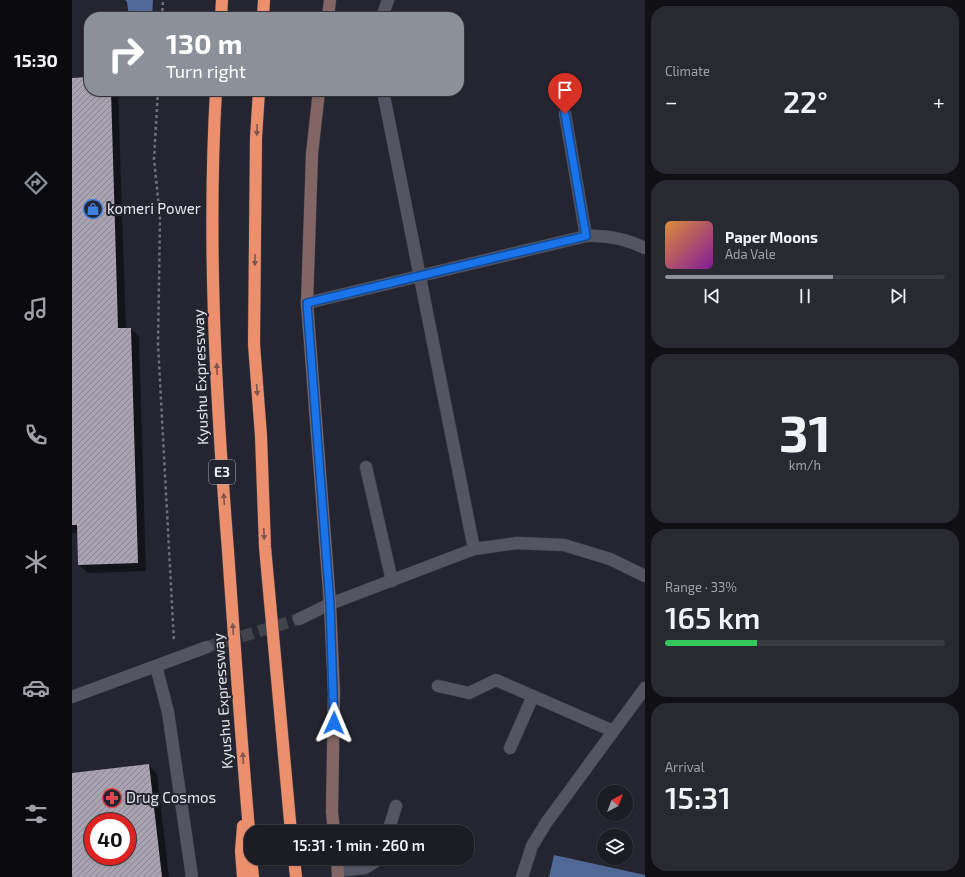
<!DOCTYPE html>
<html lang="en">
<head>
<meta charset="utf-8">
<style>
  body { margin:0; font-family:"Exo 2",sans-serif; background:#292932; color:#f1f3f6; height:100vh; display:flex; flex-direction:column; font-size:15px; white-space:nowrap }
  * { box-sizing:border-box; margin:0 }
  p { font-size:13px; color:#a0a1a7 }
  .icon { flex:none; width:22px; height:22px; fill:none; stroke:currentColor; stroke-width:2; stroke-linecap:round; stroke-linejoin:round }
  .map { position:relative; flex:1; overflow:hidden }
  .drawer { display:flex; flex-direction:column; gap:6px; padding:6px; background:#0f0f14; width:320px }
  .drawer>* { flex:none }
  .banner { position:absolute; left:12px; top:12px; width:380px; height:84px; border-radius:16px; box-shadow:0 1px 3px #0004,0 0 0 1px #3a3a42; background:#8c9099; color:#fff; overflow:hidden }
  .needle { width:26px; rotate:41deg }
  .tools { position:absolute; left:525px; top:785px; display:grid; gap:8px }
  .tools a { display:grid; place-items:center; width:36px; height:36px; border-radius:50%; background:#1c1c25; box-shadow:0 1px 3px #0004,0 0 0 1px #3a3a42; font-size:20px }
  .speed { position:absolute; left:12px; top:813px; display:flex; gap:8px; font-size:20px; font-weight:700; text-align:center }
  .speed>* { display:grid; place-content:center; width:52px; height:52px; border-radius:50%; background:#1c1c25; box-shadow:0 1px 3px #0004,0 0 0 1px #3a3a42; line-height:1 }
  .speed .limit { border:6px solid #d22; background:#fff; color:#111 }
  .pin { position:absolute; display:grid; place-items:center; width:34px; height:34px; color:#fff; margin:-41px -17px; border-radius:50% 50% 50% 0; rotate:-45deg; box-shadow:0 0 4px #0007 }
  .pin .icon { rotate:45deg }
  .me { position:absolute; width:44px; margin:-22px; rotate:1deg; stroke-linejoin:round; filter:drop-shadow(0 0 3px #0008) }
  .turn { display:flex; align-items:center; gap:14px; height:84px; padding:0 16px; font-size:18px }
  .turn .icon { width:52px; height:52px; stroke-width:2.5 }
  .turn b { display:block; font-size:28px; line-height:34px }
  .big { font-size:30px; font-weight:600; line-height:1.1 }
  .drawer .card { flex:1; display:flex; flex-direction:column; justify-content:center; gap:6px; min-width:0; padding:0 14px; border-radius:16px; background:#292932 }
  .drawer .dial { align-items:center; gap:0 }
  .dial b { font-size:52px; line-height:1 }
  .song { display:flex; align-items:center; gap:12px }
  .cover { width:48px; height:48px; border-radius:6px; background:linear-gradient(135deg,hsl(30 70% 55%),hsl(290 70% 35%)) }
  .played { height:4px; border-radius:2px; background:linear-gradient(90deg,#8c9099 60%,#3a3a42 60%) }
  .keys { display:flex; justify-content:space-around; direction:ltr }
  .heat { display:flex; justify-content:space-between; align-items:center; font-size:22px; direction:ltr }
  .charge { height:6px; border-radius:3px; background:linear-gradient(90deg,#34c759 33%,#3a3a42 0) }
  .trip { position:absolute; left:172px; top:825px; width:230px; height:40px; border-radius:16px; background:#1c1c25; box-shadow:0 1px 3px #0004,0 0 0 1px #3a3a42; font-weight:600; line-height:40px; text-align:center }
  main { display:flex; flex:1; min-height:0 }
  .tabs { display:flex; flex-direction:column; width:72px; justify-content:space-around; align-items:center; background:#0b0b0f; color:#a0a1a7 }
  .tabs .icon { width:28px; height:28px }
  .tabs .current { color:#8c9099 }
  .tabs b { font-size:18px; color:#f1f3f6 }
  .map>svg:first-child { display:block }
  .water { fill:#4f6895 }
  .shadow { fill:#0007; fill-rule:evenodd }
  .building { fill:url(#building-hatch); fill-rule:evenodd }
  .lines { fill:none; stroke-linecap:round; stroke-linejoin:round }
  .street-tunnel { stroke:#42424d; stroke-width:12; stroke-dasharray:12 6; stroke-linecap:butt }
  .street-casing { stroke:#42424c; stroke-width:13 }
  .secondary-casing { stroke:#42424c; stroke-width:13 }
  .highway-casing { stroke:#42424c; stroke-width:13 }
  .path { stroke:#70707a; stroke-width:2.5; stroke-dasharray:3 3; stroke-linecap:butt }
  .street { stroke:#545462; stroke-width:12 }
  .secondary { stroke:#826665; stroke-width:12 }
  .highway { stroke:#ec8f6d; stroke-width:12 }
  .oneway { fill:#7f554c }
  .route-casing { stroke:#114b97; stroke-width:10 }
  .route { stroke:#1a73e8; stroke-width:7 }
  .labels { text-anchor:middle; stroke-width:4; stroke-linejoin:round; paint-order:stroke }
  .shield { fill:#252531; stroke:#ababb5; stroke-width:1 }
  .shield-label { font-size:14px; font-weight:bold; fill:#e5e5ed }
  .poi-label { font-size:15px; fill:#e5e5ed; stroke:#252531; text-anchor:start }
  .street-label { font-size:15px; fill:#e5e5ed; stroke:#252531 }
</style>
</head>
<body>
<main>
<nav class="tabs">
<b>15:30</b>
<svg class="icon current" aria-label="directions" viewBox="0 0 24 24"><path d="M12 3l9 9-9 9-9-9zM9 14v-3h6M13 9l2 2-2 2"/></svg>
<svg class="icon" aria-label="music" viewBox="0 0 24 24"><path d="M9 18V5l10-2v13"/><circle cx="6" cy="18" r="3"/><circle cx="16" cy="16" r="3"/></svg>
<svg class="icon" aria-label="phone" viewBox="0 0 24 24"><path d="M5 4h4l2 5-3 2q2 4 5 5l2-3 5 2v4C11 20 4 13 5 4z"/></svg>
<svg class="icon" aria-label="climate" viewBox="0 0 24 24"><path d="M12 3v18M4 7l16 10M4 17L20 7"/></svg>
<svg class="icon" aria-label="car" viewBox="0 0 24 24"><path d="M5 17H2v-5l4-1 3-4h7l3 4 3 1v5h-3M9 17h6M6 11h13"/><circle cx="7" cy="17" r="2"/><circle cx="17" cy="17" r="2"/></svg>
<svg class="icon" aria-label="filters" viewBox="0 0 24 24"><path d="M4 7h16M4 17h16"/><circle cx="9" cy="7" r="2"/><circle cx="15" cy="17" r="2"/></svg>
</nav>
<div class="map">
<svg width="573" height="877" viewBox="0 0 573 877">
  <defs>
    <pattern id="building-hatch" width="6" height="6" patternUnits="userSpaceOnUse"><rect width="6" height="6" fill="#a8a2b1"/><path d="M-1 1l2-2M0 6l6-6M5 7l2-2" fill="none" stroke="#8a8691"/></pattern>
  </defs>
  <rect width="100%" height="100%" fill="#252531"/>
  <path class="water" d="M53,0H81L80,17H57L55,2Z
    M482,855L573,875V877H477Z"/>
  <path class="shadow" d="M17,78V91H46L54,329H59L67,337L74,571L16,573L7,565L6,533H0V79Z
    M77,765L85,774L97,877H0V774ZM21,822H55V856H21Z"/>
  <path class="building" d="M17,77V91H39L46,328H59L66,563L6,565L5,525H0V78Z
    M77,764L90,877H0V773ZM21,822H55V856H21Z"/>
  <g class="lines">
    <path class="street-tunnel" d="M135,647L227,619"/>
    <defs>
      <path id="street" d="M310,17L316,0
        M311,91L402,549
        M493,114L514,236
        M235,303L514,236C534,235 554,239 573,248
        M294,467L320,581
        M227,619L258,604L402,549L445,543L492,545L538,559L573,576
        M84,666L96,712L120,877
        M366,686L397,693L424,680L541,731
        M0,697L135,647
        M438,748L461,696
        M316,832L324,806
        M266,871L293,868L309,858
        M450,877L460,846L474,823L573,688"/>
      <path id="secondary" d="M256,17L258,0
        M247,91L240,154L235,303L258,604L262,693L260,812L262,832
        M265,858L266,877"/>
      <path id="highway" d="M149,17L150,0
        M191,17L192,0
        M144,91C135,244 144,398 156,551C163,652 170,752 179,853
        M187,91L184,138L182,344L189,436L193,547L219,832
        M171,826L169,851L171,877
        M179,858L181,877
        M222,858L224,877"/>
    </defs>
    <use href="#street" class="street-casing"/>
    <use href="#secondary" class="secondary-casing"/>
    <use href="#highway" class="highway-casing"/>
    <path class="path" d="M90,17L91,0
      M86,91L82,159L88,218L86,344L102,642"/>
    <use href="#street" class="street"/>
    <use href="#secondary" class="secondary"/>
    <use href="#highway" class="highway"/>
  </g>
  <defs><path id="oneway-solid" d="M-6-.8H1V-3.2L6.5 0L1 3.2V.8H-6Z"/></defs>
  <g class="oneway">
    <use href="#oneway-solid" transform="translate(185 130) rotate(93)"/>
    <use href="#oneway-solid" transform="translate(183 260) rotate(91)"/>
    <use href="#oneway-solid" transform="translate(145 369) rotate(-92)"/>
    <use href="#oneway-solid" transform="translate(185 390) rotate(86)"/>
    <use href="#oneway-solid" transform="translate(152 499) rotate(-94)"/>
    <use href="#oneway-solid" transform="translate(192 534) rotate(88)"/>
    <use href="#oneway-solid" transform="translate(161 629) rotate(-94)"/>
    <use href="#oneway-solid" transform="translate(171 758) rotate(-94)"/>
  </g>
  <g class="lines">
    <defs>
      <path id="route" d="M262,723L258,604L235,303L514,236L493,114"/>
    </defs>
    <use href="#route" class="route-casing"/>
    <use href="#route" class="route"/>
  </g>
  <defs>
    <symbol id="shop-ring" viewBox="-11 -11 22 22"><circle r="9.5" fill="#252531" stroke="#3f7fe0" stroke-width="1.5"/><path d="M-5-2.5h2.3a2.7 3.5 0 0 1 5.4 0H5L5.5 6h-11ZM-1.5-2.5h3a1.5 2.3 0 0 0-3 0Z" fill="#3f7fe0"/></symbol>
    <symbol id="pharmacy-ring" viewBox="-11 -11 22 22"><circle r="9.5" fill="#252531" stroke="#e0444e" stroke-width="1.5"/><path d="M-2-6h4v4h4v4h-4v4h-4v-4h-4v-4h4Z" fill="#e0444e"/></symbol>
  </defs>
  <g fill-rule="evenodd">
    <use href="#shop-ring" x="10" y="198" width="22" height="22"/>
    <use href="#pharmacy-ring" x="29" y="787" width="22" height="22"/>
  </g>
  <g class="labels">
    <rect class="shield" x="137" y="460" width="26" height="24" rx="3"/>
    <g class="shield-label">
      <text x="150" y="477">E3</text>
    </g>
    <g class="poi-label">
      <text x="35" y="214">komeri Power</text>
      <text x="54" y="803">Drug Cosmos</text>
    </g>
    <g class="street-label">
      <text transform="translate(129 377) rotate(-92)" y="5">Kyushu Expressway</text>
      <text transform="translate(151 701) rotate(-94)" y="5">Kyushu Expressway</text>
    </g>
  </g>
</svg>
<div class="tools">
<a><svg class="needle" viewBox="-14 -14 28 28"><path d="M0-13l5 13h-10z" fill="#e53935"/><path d="M0 13l5-13h-10z" fill="#a0a1a7"/></svg></a>
<a><svg class="icon" aria-label="layers" viewBox="0 0 24 24"><path d="M12 4l9 5-9 5-9-5zM3 14l9 5 9-5"/></svg></a>
</div>
<div class="speed"><div class="limit">40</div></div>
<div class="pin" style="left:493px;top:114px;background:#d93025"><svg class="icon" aria-label="arrive" viewBox="0 0 24 24"><path d="M6 21V4h12l-3 4 3 4H6"/></svg></div>
<svg class="me" style="left:262px;top:723px" viewBox="-20 -20 40 40"><path d="M0-17L14 15 0 8-14 15z" fill="#1a73e8" stroke="#fff" stroke-width="4"/></svg>
<div class="trip">15:31 · 1 min · 260 m</div>
<div class="banner">
<div class="turn"><svg class="icon" aria-label="right" viewBox="0 0 24 24"><path d="M7 20v-9h11M14 6l5 5-5 5"/></svg><div><b>130 m</b>Turn right</div></div>
</div>
</div>
<section class="drawer">
<div class="card"><p>Climate</p>
<div class="heat"><a>−</a><b class="big">22°</b><a>+</a></div>
</div>
<div class="card">
<div class="song"><i class="cover"></i><div><b>Paper Moons</b><p>Ada Vale</p></div></div>
<div class="played"></div>
<div class="keys"><svg class="icon" aria-label="previous" viewBox="0 0 24 24"><path d="M18 5L8 12l10 7zM5 5v14"/></svg><svg class="icon" aria-label="pause" viewBox="0 0 24 24"><path d="M8 5v14M16 5v14"/></svg><svg class="icon" aria-label="next" viewBox="0 0 24 24"><path d="M6 5l10 7-10 7zM19 5v14"/></svg></div>
</div>
<div class="card dial"><b>31</b><p>km/h</p></div>
<div class="card"><p>Range · 33%</p><b class="big">165 km</b><div class="charge"></div></div>
<div class="card"><p>Arrival</p><b class="big">15:31</b></div>
</section>
</main>
</body>
</html>
